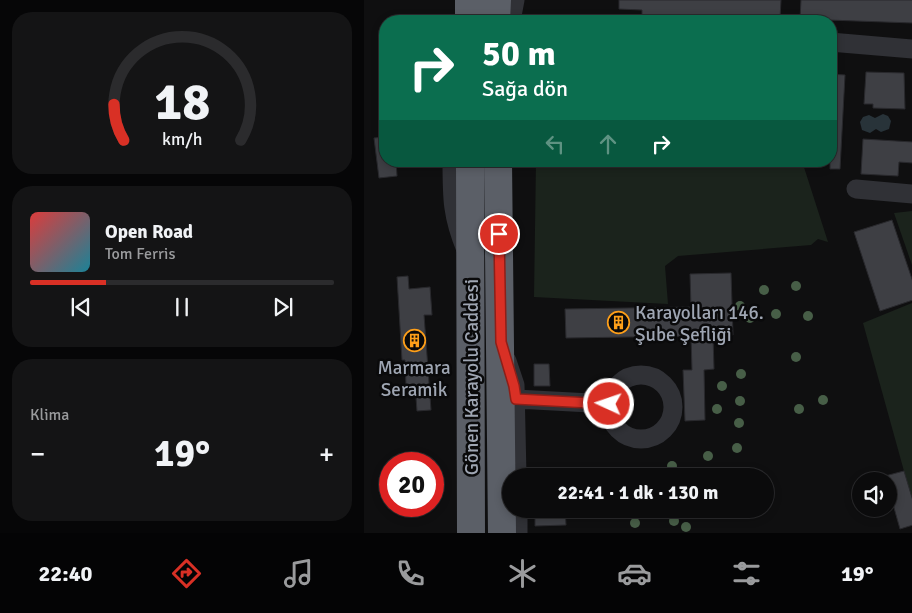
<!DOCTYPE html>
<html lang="tr">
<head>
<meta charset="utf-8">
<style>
  body { margin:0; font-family:Signika,sans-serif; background:#141415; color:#f1f3f6; height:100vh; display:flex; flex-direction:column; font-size:19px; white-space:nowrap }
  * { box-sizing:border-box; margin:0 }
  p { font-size:16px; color:#9a9b9d }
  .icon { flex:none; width:28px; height:28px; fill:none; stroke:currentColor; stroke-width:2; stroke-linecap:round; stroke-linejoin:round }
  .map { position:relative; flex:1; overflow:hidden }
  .details { display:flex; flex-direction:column; gap:12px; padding:12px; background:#060607; width:364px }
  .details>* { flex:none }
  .hud { position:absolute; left:15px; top:15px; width:458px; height:152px; border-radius:20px; box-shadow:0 2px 8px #0003,0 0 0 1px #2b2b2d; background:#0b6e4f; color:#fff; overflow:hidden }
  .buttons { position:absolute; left:488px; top:472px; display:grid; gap:10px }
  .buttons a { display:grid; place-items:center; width:45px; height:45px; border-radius:50%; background:#0b0b0c; box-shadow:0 2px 8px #0003,0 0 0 1px #2b2b2d; font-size:25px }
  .speed { position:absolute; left:15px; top:452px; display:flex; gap:10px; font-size:25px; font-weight:700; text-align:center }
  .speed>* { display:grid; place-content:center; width:65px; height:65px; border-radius:50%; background:#0b0b0c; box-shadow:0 2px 8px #0003,0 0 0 1px #2b2b2d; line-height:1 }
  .speed .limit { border:8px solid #d22; background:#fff; color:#111 }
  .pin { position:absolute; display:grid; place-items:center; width:42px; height:42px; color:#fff; margin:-21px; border:2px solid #fff; border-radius:50%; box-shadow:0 1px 5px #0007 }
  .me { position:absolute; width:55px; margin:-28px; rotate:273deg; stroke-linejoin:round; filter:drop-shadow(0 0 4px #0008) }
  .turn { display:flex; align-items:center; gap:18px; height:105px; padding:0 20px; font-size:22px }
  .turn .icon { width:65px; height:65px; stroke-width:2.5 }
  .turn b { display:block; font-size:35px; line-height:42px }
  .lanes { display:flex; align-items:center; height:48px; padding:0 20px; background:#0003; justify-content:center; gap:25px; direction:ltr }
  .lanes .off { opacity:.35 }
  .big { font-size:38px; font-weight:700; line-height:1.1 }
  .details .widget { flex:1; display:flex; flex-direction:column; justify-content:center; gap:8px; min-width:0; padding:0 18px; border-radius:20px; background:#141415 }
  .details .dial { align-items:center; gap:0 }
  .dial svg { height:130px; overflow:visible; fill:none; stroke:#2b2b2d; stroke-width:7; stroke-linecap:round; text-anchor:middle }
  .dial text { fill:#f1f3f6; stroke:none }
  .song { display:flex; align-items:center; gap:15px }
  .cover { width:60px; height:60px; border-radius:8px; background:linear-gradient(135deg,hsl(0 70% 55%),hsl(190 70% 35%)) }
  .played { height:5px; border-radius:2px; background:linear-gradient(90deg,#d93025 25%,#2b2b2d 25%) }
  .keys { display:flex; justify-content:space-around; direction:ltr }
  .heat { display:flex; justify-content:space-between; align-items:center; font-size:28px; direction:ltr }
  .trip { position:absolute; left:138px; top:468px; width:272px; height:50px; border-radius:25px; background:#0b0b0c; box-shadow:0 2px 8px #0003,0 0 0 1px #2b2b2d; font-weight:700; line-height:50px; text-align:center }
  .tab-bar { display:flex; height:80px; justify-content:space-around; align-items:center; background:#040405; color:#9a9b9d }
  .tab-bar .icon { width:35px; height:35px }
  .tab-bar .selected { color:#d93025 }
  .tab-bar b { font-size:22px; color:#f1f3f6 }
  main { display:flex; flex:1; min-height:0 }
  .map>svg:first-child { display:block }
  .green { fill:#1b231c }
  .water { fill:#283339 }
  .building { fill:#3e3f44; stroke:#29292d }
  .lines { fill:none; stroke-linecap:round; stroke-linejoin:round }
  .minor { stroke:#303136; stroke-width:19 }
  .highway { stroke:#5b5f67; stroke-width:28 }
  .tree { fill:#475e47 }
  .route-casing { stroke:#8d1f18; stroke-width:12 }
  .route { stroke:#d93025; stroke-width:9 }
  .labels { text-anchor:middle; stroke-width:5; stroke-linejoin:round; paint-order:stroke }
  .poi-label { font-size:19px; fill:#9fa6b3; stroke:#0a0a0b; text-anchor:start }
  .street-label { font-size:19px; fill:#9fa6b3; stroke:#0a0a0b }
</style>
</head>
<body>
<main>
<section class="details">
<div class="widget dial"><svg viewBox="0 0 100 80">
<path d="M14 69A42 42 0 1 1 86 69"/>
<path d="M14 69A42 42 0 0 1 8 47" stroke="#d93025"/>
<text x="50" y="56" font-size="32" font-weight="700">18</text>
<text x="50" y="72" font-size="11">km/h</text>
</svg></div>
<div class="widget">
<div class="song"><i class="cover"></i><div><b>Open Road</b><p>Tom Ferris</p></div></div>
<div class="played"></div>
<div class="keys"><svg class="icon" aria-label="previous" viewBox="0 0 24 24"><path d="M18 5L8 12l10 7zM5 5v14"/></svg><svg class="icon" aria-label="pause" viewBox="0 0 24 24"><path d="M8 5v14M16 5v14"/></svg><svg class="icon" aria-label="next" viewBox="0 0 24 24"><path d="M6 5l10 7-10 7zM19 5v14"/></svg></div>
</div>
<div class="widget"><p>Klima</p>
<div class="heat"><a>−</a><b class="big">19°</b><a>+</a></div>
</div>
</section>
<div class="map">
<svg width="549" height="533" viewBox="0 0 549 533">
  <rect width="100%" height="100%" fill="#0f0f10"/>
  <path class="green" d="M172,161H438L464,242L454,239L447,245L314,256L301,266L304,304L170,297Z
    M548,211H549L548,265L530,213Z
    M548,303V500L499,323Z"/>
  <path class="water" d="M519,114L524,116L527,121L525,129L517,132L512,129L506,133L498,130L496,122L499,117L505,115L511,118Z"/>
  <path class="building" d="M255,0H417L416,19L286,17V15H278V10L255,9Z
    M437,0H549V23L436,19Z
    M502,72L540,73L541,109L509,108V104H500Z
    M466,74L481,75L476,169H466Z
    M21,137V161H32L33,176L15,178L10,138Z
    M499,139L549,142V163L535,162L534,176L497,174Z
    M528,220L549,282V300L516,311L490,232Z
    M367,273L369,335L349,336L350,369L340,370L341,420L321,421L319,370H328L327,336L202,338L201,309L327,307L326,274Z
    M44,276L45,289L66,287L68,315H60L67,410L53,411L51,384L42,385L41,360H38L33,277Z
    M170,364H185L186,386H170Z
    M540,471L549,501V525L536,529L521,476Z
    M171,509H201L202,525L171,526Z"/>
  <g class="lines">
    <path class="minor" d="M147,21L151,0
      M466,42L549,49
      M88,161C88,198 88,216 102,250
      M492,189L549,194
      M143,361L151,385L153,476
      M245 407a32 32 0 1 1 64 0a32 32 0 1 1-64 0Z
      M152,399L245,404
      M154,509V533"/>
    <path class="highway" d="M105,0V21
      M132,21L133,0
      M106,161L107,533
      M134,161L138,533"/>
  </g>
  <g class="tree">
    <circle cx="432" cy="286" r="5"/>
    <circle cx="400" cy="290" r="5"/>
    <circle cx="376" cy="306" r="5"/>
    <circle cx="412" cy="314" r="5"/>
    <circle cx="444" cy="316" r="5"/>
    <circle cx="386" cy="318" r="5"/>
    <circle cx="432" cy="357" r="5"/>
    <circle cx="377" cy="374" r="5"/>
    <circle cx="358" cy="386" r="5"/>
    <circle cx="459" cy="400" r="5"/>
    <circle cx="376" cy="401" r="5"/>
    <circle cx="353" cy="409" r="5"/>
    <circle cx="435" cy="409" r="5"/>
    <circle cx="375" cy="423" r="5"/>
    <circle cx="373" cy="448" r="5"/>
    <circle cx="344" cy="456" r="5"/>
    <circle cx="308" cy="466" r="5"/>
    <circle cx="310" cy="521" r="5"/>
    <circle cx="271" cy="523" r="5"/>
    <circle cx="322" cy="527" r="5"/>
  </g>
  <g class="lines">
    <defs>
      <path id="route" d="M135,234L137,342L150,386L152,399L245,404"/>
    </defs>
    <use href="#route" class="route-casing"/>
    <use href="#route" class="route"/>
  </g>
  <defs>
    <symbol id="building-ring" viewBox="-11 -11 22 22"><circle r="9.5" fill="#0a0a0b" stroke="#fe9f19" stroke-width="1.5"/><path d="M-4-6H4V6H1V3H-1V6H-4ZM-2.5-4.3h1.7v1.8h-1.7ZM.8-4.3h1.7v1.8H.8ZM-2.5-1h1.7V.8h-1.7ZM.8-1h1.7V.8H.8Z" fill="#fe9f19"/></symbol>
  </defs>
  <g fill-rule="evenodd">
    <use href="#building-ring" x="242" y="310" width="25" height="25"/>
    <use href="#building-ring" x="38" y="328" width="25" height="25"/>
  </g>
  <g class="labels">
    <g class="poi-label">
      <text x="271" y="319">Karayolları 146.<tspan x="271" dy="22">Şube Şefliği</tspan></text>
      <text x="50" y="374" text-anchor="middle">Marmara<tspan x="50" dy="22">Seramik</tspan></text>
    </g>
    <g class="street-label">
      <text transform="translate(107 377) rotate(-90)" y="7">Gönen Karayolu Caddesi</text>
    </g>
  </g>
</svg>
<div class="buttons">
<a><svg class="icon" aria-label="sound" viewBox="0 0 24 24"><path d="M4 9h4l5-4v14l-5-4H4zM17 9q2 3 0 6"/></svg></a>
</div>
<div class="speed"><div class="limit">20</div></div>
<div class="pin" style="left:135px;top:234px;background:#d93025"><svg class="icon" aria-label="arrive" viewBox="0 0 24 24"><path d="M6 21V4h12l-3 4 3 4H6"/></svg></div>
<svg class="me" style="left:245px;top:404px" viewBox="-20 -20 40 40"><circle r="17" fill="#d93025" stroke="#fff" stroke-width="3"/><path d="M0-11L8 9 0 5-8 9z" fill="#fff"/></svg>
<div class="trip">22:41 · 1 dk · 130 m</div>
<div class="hud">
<div class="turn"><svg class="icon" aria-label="right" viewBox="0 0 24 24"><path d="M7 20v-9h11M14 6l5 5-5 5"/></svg><div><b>50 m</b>Sağa dön</div></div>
<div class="lanes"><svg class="icon off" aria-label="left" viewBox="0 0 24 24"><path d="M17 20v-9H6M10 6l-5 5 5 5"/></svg><svg class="icon off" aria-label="ahead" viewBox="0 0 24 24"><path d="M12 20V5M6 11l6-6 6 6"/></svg><svg class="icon" aria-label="right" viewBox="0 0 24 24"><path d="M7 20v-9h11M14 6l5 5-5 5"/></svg></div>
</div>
</div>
</main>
<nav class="tab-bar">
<b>22:40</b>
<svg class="icon selected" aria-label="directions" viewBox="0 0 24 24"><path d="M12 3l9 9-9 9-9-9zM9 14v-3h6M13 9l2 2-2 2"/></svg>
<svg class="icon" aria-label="music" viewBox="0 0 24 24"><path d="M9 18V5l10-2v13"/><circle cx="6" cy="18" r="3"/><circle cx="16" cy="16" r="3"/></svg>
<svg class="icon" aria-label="phone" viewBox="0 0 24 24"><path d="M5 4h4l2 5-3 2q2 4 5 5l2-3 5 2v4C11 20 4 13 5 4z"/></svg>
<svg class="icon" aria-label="climate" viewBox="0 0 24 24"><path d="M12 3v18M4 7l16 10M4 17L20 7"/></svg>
<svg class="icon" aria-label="car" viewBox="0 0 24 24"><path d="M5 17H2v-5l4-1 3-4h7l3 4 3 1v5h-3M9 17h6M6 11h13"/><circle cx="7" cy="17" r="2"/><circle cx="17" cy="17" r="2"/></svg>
<svg class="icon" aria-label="filters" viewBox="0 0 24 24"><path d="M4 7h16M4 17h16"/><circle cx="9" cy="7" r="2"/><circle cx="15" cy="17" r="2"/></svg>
<b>19°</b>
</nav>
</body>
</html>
